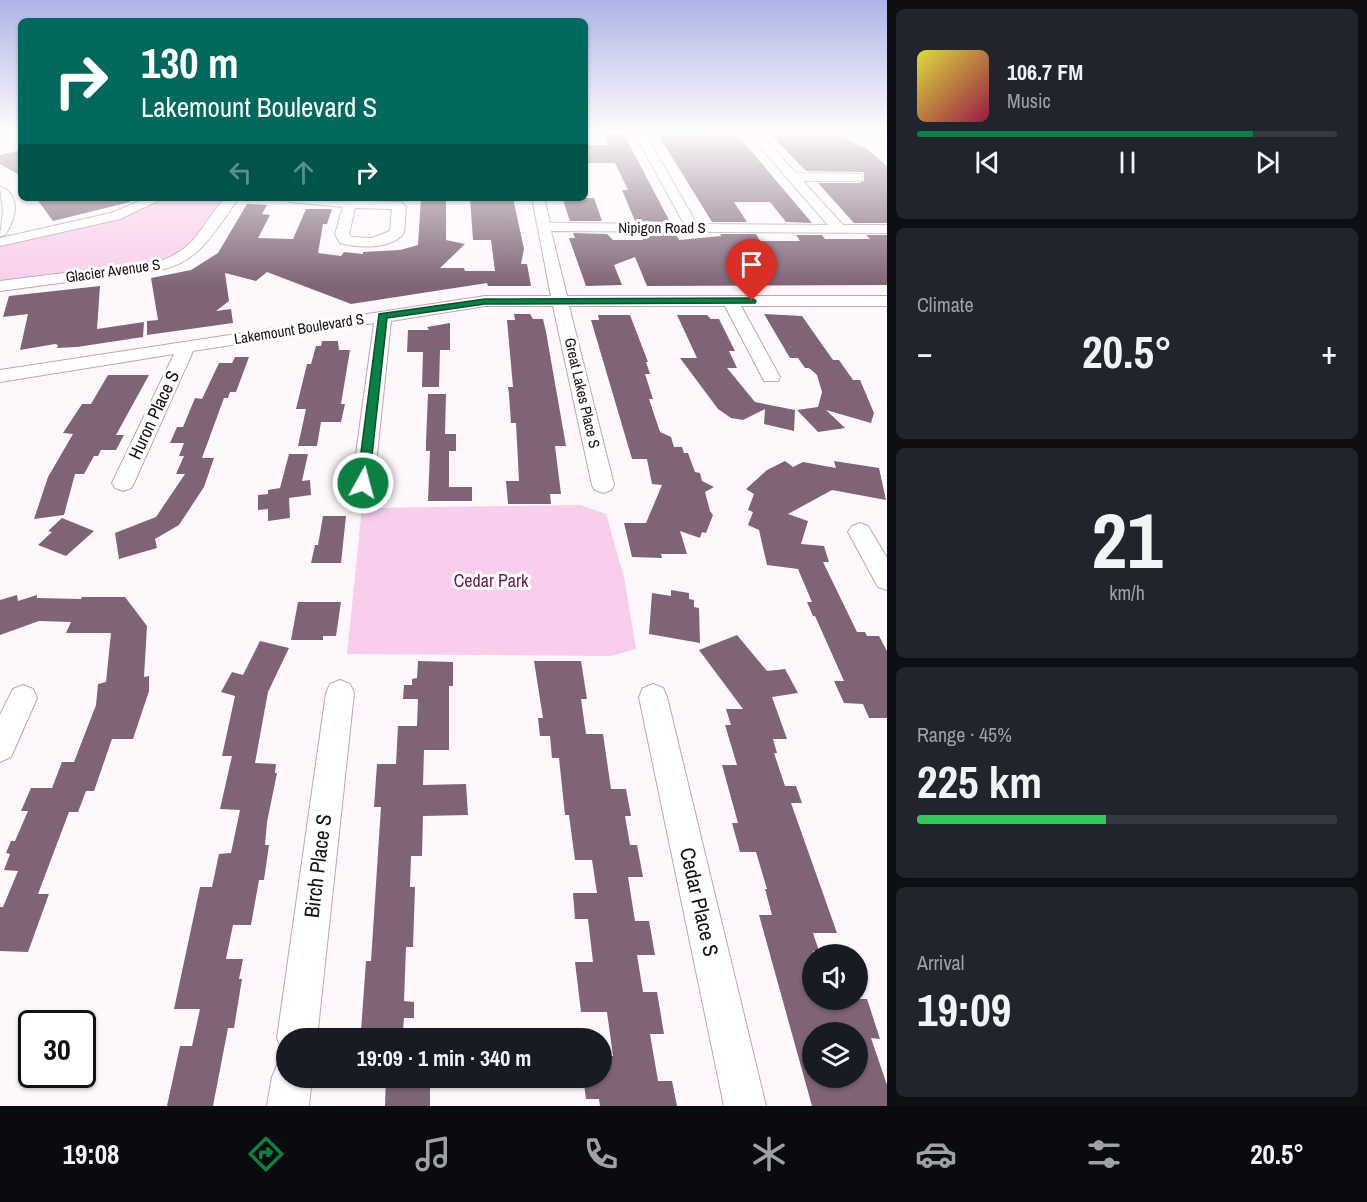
<!DOCTYPE html>
<html lang="en">
<head>
<meta charset="utf-8">
<style>
  body { margin:0; font-family:"Archivo Narrow",sans-serif; background:#20242c; color:#f1f3f6; height:100vh; display:flex; flex-direction:column; font-size:22px; white-space:nowrap }
  * { box-sizing:border-box; margin:0 }
  p { font-size:20px; color:#9ea1a6 }
  .icon { flex:none; width:33px; height:33px; fill:none; stroke:currentColor; stroke-width:2; stroke-linecap:round; stroke-linejoin:round }
  .map { position:relative; flex:1; overflow:hidden }
  .side { display:flex; flex-direction:column; gap:9px; padding:9px; background:#0d0f14; width:480px }
  .side>* { flex:none }
  .guide { position:absolute; left:18px; top:18px; width:570px; height:183px; border-radius:9px; box-shadow:0 2px 4px #0004; background:#00695c; color:#fff; overflow:hidden }
  .buttons { position:absolute; left:802px; top:944px; display:grid; gap:12px }
  .buttons a { display:grid; place-items:center; width:66px; height:66px; border-radius:50%; background:#171b24; box-shadow:0 2px 4px #0004; font-size:30px }
  .speed { position:absolute; left:18px; top:1010px; display:flex; gap:12px; font-size:30px; font-weight:700; text-align:center }
  .speed>* { display:grid; place-content:center; width:78px; height:78px; border-radius:50%; background:#171b24; box-shadow:0 2px 4px #0004; line-height:1 }
  .speed .limit { border:3px solid #111; border-radius:9px; background:#fff; color:#111 }
  .pin { position:absolute; display:grid; place-items:center; width:51px; height:51px; color:#fff; margin:-62px -26px; border-radius:50% 50% 50% 0; rotate:-45deg; box-shadow:0 0 6px #0007 }
  .pin .icon { rotate:45deg }
  .me { position:absolute; width:66px; margin:-33px; rotate:7deg; stroke-linejoin:round; filter:drop-shadow(0 0 4px #0008) }
  .turn { display:flex; align-items:center; gap:21px; height:126px; padding:0 24px; font-size:27px }
  .turn .icon { width:78px; height:78px; stroke-width:2.5 }
  .turn b { display:block; font-size:42px; line-height:51px }
  .lanes { display:flex; align-items:center; height:57px; padding:0 24px; background:#0003; justify-content:center; gap:30px; direction:ltr }
  .lanes .off { opacity:.35 }
  .big { font-size:45px; font-weight:700; line-height:1.1 }
  .side .card { flex:1; display:flex; flex-direction:column; justify-content:center; gap:9px; min-width:0; padding:0 21px; border-radius:9px; background:#20242c }
  .side .dial { align-items:center; gap:0 }
  .dial b { font-size:78px; line-height:1 }
  .song { display:flex; align-items:center; gap:18px }
  .cover { width:72px; height:72px; border-radius:9px; background:linear-gradient(135deg,hsl(60 70% 55%),hsl(340 70% 35%)) }
  .played { height:6px; border-radius:3px; background:linear-gradient(90deg,#0b8043 80%,#363941 80%) }
  .keys { display:flex; justify-content:space-around; direction:ltr }
  .heat { display:flex; justify-content:space-between; align-items:center; font-size:33px; direction:ltr }
  .charge { height:9px; border-radius:4px; background:linear-gradient(90deg,#34c759 45%,#363941 0) }
  .trip { position:absolute; left:276px; top:1028px; width:336px; height:60px; border-radius:30px; background:#171b24; box-shadow:0 2px 4px #0004; font-weight:700; line-height:60px; text-align:center }
  .tabs { display:flex; height:96px; justify-content:space-around; align-items:center; background:#090b0e; color:#9ea1a6 }
  .tabs .icon { width:42px; height:42px }
  .tabs .current { color:#0b8043 }
  .tabs b { font-size:27px; color:#f1f3f6 }
  main { display:flex; flex:1; min-height:0 }
  .map>svg:first-child { display:block }
  .green { fill:#f9cdec }
  .building { fill:#7e6476; fill-rule:evenodd }
  .lines { fill:none; stroke-linecap:round; stroke-linejoin:round }
  .minor-casing { stroke:#bfa3b7; stroke-width:2 }
  .minor { fill:#fff; fill-rule:evenodd }
  .route { fill:#0b8043; stroke:#07532c; stroke-width:1.5 }
  .labels { text-anchor:middle; stroke-width:6; stroke-linejoin:round; paint-order:stroke }
  .far-street-label { font-size:15px; fill:#190f16; stroke:#fff }
  .street-label { font-size:18px; fill:#190f16; stroke:#fff }
  .park-label { font-size:18px; fill:#651956; stroke:#fff }
  .near-street-label { font-size:21px; fill:#190f16; stroke:#fff }
</style>
</head>
<body>
<main>
<div class="map">
<svg width="887" height="1106" viewBox="0 0 887 1106">
  <rect width="100%" height="100%" fill="#fef8fc"/>
  <path class="green" d="M162,198H228L214,212L189,248L182,254L159,262L0,282V246L127,213Z
    M580,505L606,514L624,577L636,649L611,656L347,654L362,508Z"/>
  <path class="building" d="M709,132H735L812,223L786,222L770,202H734L747,222H712L659,136H713Z
    M768,132H837L861,147H865L887,166V223H854L818,183H859L864,181V172L806,171Z
    M622,133L628,142L670,222L635,221L622,190H628L615,163H585V145H608L605,139H609L606,134Z
    M21,150V176L0,164V155Z
    M36,198H130V202L53,221Z
    M421,198H446V240L465,244L440,268H464L465,271H495L491,240H473L470,198H513L524,249L521,264H527L531,286H488L487,283L351,304L267,272L256,281L225,273L229,301L216,311L231,309L233,323L147,335V321L158,320L151,278L191,270L218,253L247,204L267,205L262,214L270,215L258,238L293,239L306,209H332L327,224H323L318,253L341,256L344,252L363,254V252L400,250L418,245Z
    M572,198H594L602,221H570L563,200Z
    M573,233L607,234L613,240H643L640,234H676L679,240L721,236L720,234H756L760,241H800L796,235H822L825,239H870L866,235H887V285L647,286L635,257L614,265L622,285L586,286L569,238H575Z
    M100,286L97,329L144,322L143,337L77,347L57,348L58,345L55,344L20,350L28,314L3,317L9,296Z
    M514,314H530L533,319H543L546,332L566,446H555L561,494H550L551,504H508L506,481H519L516,423H511L509,394L508,387H513L507,320H515Z
    M764,314L802,316L833,360H839L853,380H860L874,413L871,423L826,410L845,428L818,432L797,410L818,407L822,392L817,375L809,368H805L798,358H790Z
    M598,315H630L648,362H646L650,374H645L653,399H649L660,432L671,437L674,447H682L684,453H688L695,472L700,473L702,481L714,487L705,492L710,511L713,515L706,533L702,532L700,538L680,531L687,554H661L662,558L632,557L624,523H646L662,485L652,484L647,459H632L591,320H599Z
    M677,315H707L711,319H719L735,351H729L737,368H727L755,402L795,410L794,431L764,424L765,409L743,420L731,418L718,409L680,358H697Z
    M450,323V350H440L439,387H422L423,352H407L408,330H429L427,327Z
    M322,341H338L339,350H350L341,404H345L341,422H321L317,446H298L306,409H296L307,364H311L316,346H321Z
    M235,357H249L236,392H230L228,398H224L202,458H214L204,487L179,525L155,539L157,548L119,559L115,533L156,517L185,474H176L184,456H179L184,443H170L177,427H183L195,398L202,399L219,363H232Z
    M108,375H149L116,435H124L116,450H101L98,456H94L84,474H75L64,515L34,519L48,477L73,434L63,433L82,404H91Z
    M428,394H446L445,434H456V451H449V487H472V501H428L430,451H426V442Z
    M289,454H308L302,481L310,480L311,495L289,498L290,518L268,521V509L258,510V495L268,494V490L280,488Z
    M785,461L793,467L803,462L836,468L834,461L879,468L886,500L832,490L788,514L808,521L801,544L824,546L829,562H823L857,632H865L867,636H879L887,651V718H869L863,704L844,703L834,681H844L815,616H813L807,602H812L798,569L767,565L759,530L748,525L753,512L748,510L754,494L746,489L767,470Z
    M323,516H346L341,563H311L315,545H318Z
    M62,518L94,531L66,556L38,545L52,532L48,531Z
    M671,590L689,593V599L694,600V607L699,608L700,643L649,634L652,593L671,596Z
    M17,595L18,601L37,595V598L81,599L82,597H125L147,626L144,677L149,676V691L133,739H112L94,791H86L78,812H69L38,894H49L28,952L0,951V907H3L18,871L4,870L10,854L6,853L11,841H15L28,811H21L31,788H52L62,762H74L96,705L98,684L106,682L111,633H66L71,622L39,621L0,635V600Z
    M298,602H341L336,636H323V640H291Z
    M737,635L767,671L785,669L798,693L772,697L787,739H773L777,753H774L785,786H796L802,803H791L837,933H813L819,951H813V999H867L880,1039L871,1038L887,1085V1106H812L759,915H772L765,889H767L756,852H740L732,823H738L722,765H737L725,725H731L726,709H743L699,650ZM813,1032H858V1077H813Z
    M260,641L289,648L268,692L255,763L276,764L275,773H277L267,822L265,845H269L264,880H259L251,925H233L226,959H243L239,979H242L234,1028H228L213,1106H167L180,1046H192L200,1009H174L200,887H212L219,854L231,853L240,810L220,809L232,756H222L235,696L221,692L232,672L243,675Z
    M418,661L453,662V686H449V750H424L423,785L466,784L468,815L423,816L422,856H411L410,887H415L413,947H406L404,1001L414,1002V1018H404L403,1030L361,1031L366,961H371L381,807H374L377,764H396L398,726H417L418,699H403L404,685H412V679L417,678Z
    M534,661H581L587,699H581L586,734H603L611,789H626L631,816H625L630,845H637L643,877H628L635,921H649L655,955H637L643,992H657L664,1034H650L658,1081H672L677,1106H600L599,1099H586L583,1077H602V1056H613L607,1012H581L575,962H593L588,919H575L573,893H597L592,860H575L569,815H565L559,758H552L550,736H540L538,718H543Z
    M386,1077H430V1106H385Z"/>
  <g class="lines">
    <defs>
      <path id="minor" d="M634,132H644L697,224L828,225L747,132H758L796,173L862,174V180L858,181H803L843,225H887V233L551,231L567,296H887V306H741L780,377L778,381H764L762,377L725,306H569L614,485L611,490L603,493L595,490L592,485L553,306H485L391,321L374,483L371,488L363,491L355,488L352,483L374,323L193,351L134,483L131,488L123,491L115,488L112,483L174,354L0,382V370L485,296H551L532,198H544L550,223L684,224Z
        M0,187C23,195 15,220 5,235L0,236L3,211Z
        M147,198H164L120,219L0,246V238L111,213Z
        M226,198H239C217,227 202,260 164,269L0,291V281L161,261C200,246 200,224 226,198Z
        M284,198L401,202L406,207L404,233C390,250 359,248 340,243L335,234L343,207L290,202ZM355,208L392,209L390,231L372,238L351,237L349,234Z
        M860,523L868,526L887,558V590L878,587L848,532L852,526Z
        M340,680L350,684L354,693L317,1038H286V1053L283,1052L277,1038L326,693L330,684Z
        M653,684L663,688L667,697L766,1106H724L639,697L643,688Z
        M23,685L33,689L37,698L11,757L0,762V715L13,689Z
        M286,1059V1077H312L309,1106H267L272,1077L278,1063Z"/>
    </defs>
    <use href="#minor" class="minor-casing"/>
    <use href="#minor" class="minor"/>
  </g>
  <linearGradient id="sky" x2="0" y2="1"><stop stop-color="#adb4e6"/><stop offset="0.46" stop-color="#fffcfe"/><stop offset="1" stop-color="#fffcfe" stop-opacity="0"/></linearGradient>
  <rect width="887" height="286" fill="url(#sky)"/>
  <path class="route" d="M752,298L756,301L755,303L485,304L387,318L369,483L363,487L357,483L379,314L485,299Z"/>
  <g class="labels">
    <g class="far-street-label">
      <text x="662" y="233">Nipigon Road S</text>
      <text transform="translate(113 271) rotate(-8)" y="5">Glacier Avenue S</text>
      <text transform="translate(299 329) rotate(-9)" y="5">Lakemount Boulevard S</text>
      <text transform="translate(582 393) rotate(77)" y="5">Great Lakes Place S</text>
    </g>
    <g class="street-label">
      <text transform="translate(154 415) rotate(-65)" y="6">Huron Place S</text>
    </g>
    <g class="park-label">
      <text x="491" y="587">Cedar Park</text>
    </g>
    <g class="near-street-label">
      <text transform="translate(318 866) rotate(-83)" y="7">Birch Place S</text>
      <text transform="translate(699 902) rotate(77)" y="7">Cedar Place S</text>
    </g>
  </g>
</svg>
<div class="buttons">
<a><svg class="icon" aria-label="sound" viewBox="0 0 24 24"><path d="M4 9h4l5-4v14l-5-4H4zM17 9q2 3 0 6"/></svg></a>
<a><svg class="icon" aria-label="layers" viewBox="0 0 24 24"><path d="M12 4l9 5-9 5-9-5zM3 14l9 5 9-5"/></svg></a>
</div>
<div class="speed"><div class="limit">30</div></div>
<div class="pin" style="left:752px;top:301px;background:#d93025"><svg class="icon" aria-label="arrive" viewBox="0 0 24 24"><path d="M6 21V4h12l-3 4 3 4H6"/></svg></div>
<svg class="me" style="left:363px;top:483px" viewBox="-20 -20 40 40"><circle r="17" fill="#0b8043" stroke="#fff" stroke-width="3"/><path d="M0-11L8 9 0 5-8 9z" fill="#fff"/></svg>
<div class="trip">19:09 · 1 min · 340 m</div>
<div class="guide">
<div class="turn"><svg class="icon" aria-label="right" viewBox="0 0 24 24"><path d="M7 20v-9h11M14 6l5 5-5 5"/></svg><div><b>130 m</b>Lakemount Boulevard S</div></div>
<div class="lanes"><svg class="icon off" aria-label="left" viewBox="0 0 24 24"><path d="M17 20v-9H6M10 6l-5 5 5 5"/></svg><svg class="icon off" aria-label="ahead" viewBox="0 0 24 24"><path d="M12 20V5M6 11l6-6 6 6"/></svg><svg class="icon" aria-label="right" viewBox="0 0 24 24"><path d="M7 20v-9h11M14 6l5 5-5 5"/></svg></div>
</div>
</div>
<section class="side">
<div class="card">
<div class="song"><i class="cover"></i><div><b>106.7 FM</b><p>Music</p></div></div>
<div class="played"></div>
<div class="keys"><svg class="icon" aria-label="previous" viewBox="0 0 24 24"><path d="M18 5L8 12l10 7zM5 5v14"/></svg><svg class="icon" aria-label="pause" viewBox="0 0 24 24"><path d="M8 5v14M16 5v14"/></svg><svg class="icon" aria-label="next" viewBox="0 0 24 24"><path d="M6 5l10 7-10 7zM19 5v14"/></svg></div>
</div>
<div class="card"><p>Climate</p>
<div class="heat"><a>−</a><b class="big">20.5°</b><a>+</a></div>
</div>
<div class="card dial"><b>21</b><p>km/h</p></div>
<div class="card"><p>Range · 45%</p><b class="big">225 km</b><div class="charge"></div></div>
<div class="card"><p>Arrival</p><b class="big">19:09</b></div>
</section>
</main>
<nav class="tabs">
<b>19:08</b>
<svg class="icon current" aria-label="directions" viewBox="0 0 24 24"><path d="M12 3l9 9-9 9-9-9zM9 14v-3h6M13 9l2 2-2 2"/></svg>
<svg class="icon" aria-label="music" viewBox="0 0 24 24"><path d="M9 18V5l10-2v13"/><circle cx="6" cy="18" r="3"/><circle cx="16" cy="16" r="3"/></svg>
<svg class="icon" aria-label="phone" viewBox="0 0 24 24"><path d="M5 4h4l2 5-3 2q2 4 5 5l2-3 5 2v4C11 20 4 13 5 4z"/></svg>
<svg class="icon" aria-label="climate" viewBox="0 0 24 24"><path d="M12 3v18M4 7l16 10M4 17L20 7"/></svg>
<svg class="icon" aria-label="car" viewBox="0 0 24 24"><path d="M5 17H2v-5l4-1 3-4h7l3 4 3 1v5h-3M9 17h6M6 11h13"/><circle cx="7" cy="17" r="2"/><circle cx="17" cy="17" r="2"/></svg>
<svg class="icon" aria-label="filters" viewBox="0 0 24 24"><path d="M4 7h16M4 17h16"/><circle cx="9" cy="7" r="2"/><circle cx="15" cy="17" r="2"/></svg>
<b>20.5°</b>
</nav>
</body>
</html>
